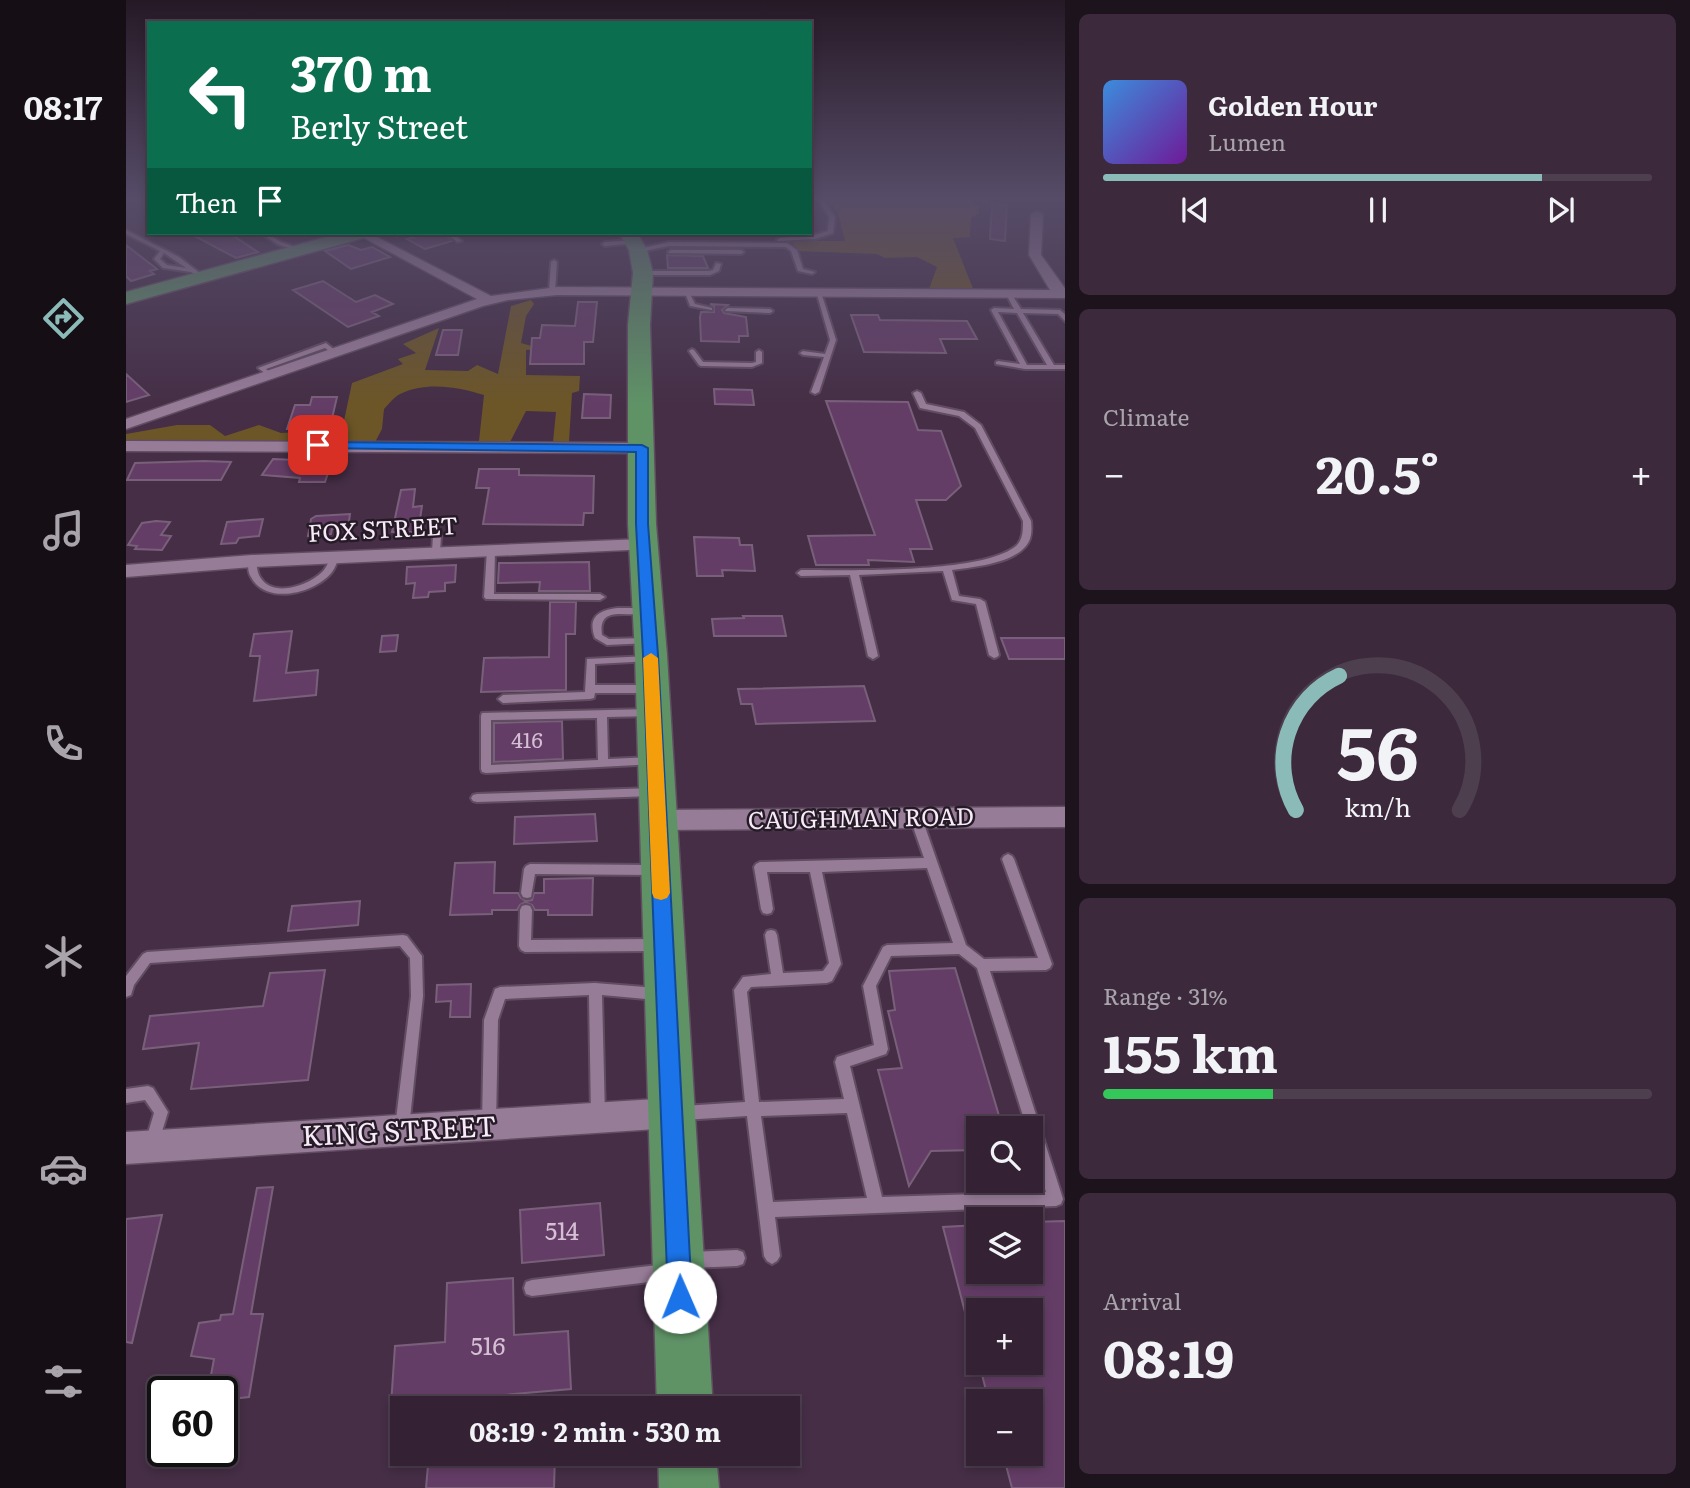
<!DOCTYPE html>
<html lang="en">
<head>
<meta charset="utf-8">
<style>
  body { margin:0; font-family:Literata,serif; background:#3c2a3c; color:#f1f3f6; height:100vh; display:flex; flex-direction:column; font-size:26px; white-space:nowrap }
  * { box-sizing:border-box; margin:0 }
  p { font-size:23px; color:#a9a4ac }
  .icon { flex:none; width:38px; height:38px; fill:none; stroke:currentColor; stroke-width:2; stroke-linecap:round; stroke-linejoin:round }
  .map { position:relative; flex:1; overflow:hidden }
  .sheet { display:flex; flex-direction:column; gap:14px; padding:14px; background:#1d131d; width:625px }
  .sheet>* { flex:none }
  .banner { position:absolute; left:21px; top:21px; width:665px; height:214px; border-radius:0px; box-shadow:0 4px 10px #0003,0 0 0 2px #4e3f4f; background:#0b6e4f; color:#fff; overflow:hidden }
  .fabs { position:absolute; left:840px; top:1116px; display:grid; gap:14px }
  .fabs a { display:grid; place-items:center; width:77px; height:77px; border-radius:0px; background:#342234; box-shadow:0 4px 10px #0003,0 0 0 2px #4e3f4f; font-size:35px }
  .speed { position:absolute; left:21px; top:1376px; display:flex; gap:14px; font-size:35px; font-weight:700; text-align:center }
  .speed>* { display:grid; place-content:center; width:91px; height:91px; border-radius:50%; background:#342234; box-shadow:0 4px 10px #0003,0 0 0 2px #4e3f4f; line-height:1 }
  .speed .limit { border:4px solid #111; border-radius:10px; background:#fff; color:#111 }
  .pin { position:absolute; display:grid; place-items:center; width:60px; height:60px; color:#fff; margin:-30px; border-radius:14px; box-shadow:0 4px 10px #0006 }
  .me { position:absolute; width:77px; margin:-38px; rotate:359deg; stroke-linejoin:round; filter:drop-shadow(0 0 5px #0008) }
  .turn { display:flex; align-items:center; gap:24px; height:147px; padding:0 28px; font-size:32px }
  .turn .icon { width:91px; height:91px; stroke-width:2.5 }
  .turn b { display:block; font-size:49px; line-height:60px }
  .then { display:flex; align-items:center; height:66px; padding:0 28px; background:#0003; gap:14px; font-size:26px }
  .big { font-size:52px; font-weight:700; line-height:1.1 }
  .sheet .widget { flex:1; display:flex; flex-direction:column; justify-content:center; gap:10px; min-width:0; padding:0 24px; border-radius:10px; background:#3c2a3c }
  .sheet .dial { align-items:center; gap:0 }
  .dial svg { height:182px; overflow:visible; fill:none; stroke:#4e3f4f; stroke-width:7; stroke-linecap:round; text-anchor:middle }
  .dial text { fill:#f1f3f6; stroke:none }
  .song { display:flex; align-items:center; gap:21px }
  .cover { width:84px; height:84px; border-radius:10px; background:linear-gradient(135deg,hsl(210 70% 55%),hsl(280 70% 35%)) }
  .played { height:7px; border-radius:4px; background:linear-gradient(90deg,#8bbbb9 80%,#4e3f4f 80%) }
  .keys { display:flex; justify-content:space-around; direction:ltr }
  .heat { display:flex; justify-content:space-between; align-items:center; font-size:38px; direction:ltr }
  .charge { height:10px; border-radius:5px; background:linear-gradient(90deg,#34c759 31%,#4e3f4f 0) }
  .trip { position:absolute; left:264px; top:1396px; width:410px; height:70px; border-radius:0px; background:#342234; box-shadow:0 4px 10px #0003,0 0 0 2px #4e3f4f; font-weight:700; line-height:70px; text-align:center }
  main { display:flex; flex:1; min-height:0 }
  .dock { display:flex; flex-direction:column; width:126px; justify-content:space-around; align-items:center; background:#150e15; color:#a9a4ac }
  .dock .icon { width:49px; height:49px }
  .dock .current { color:#8bbbb9 }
  .dock b { font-size:32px; color:#f1f3f6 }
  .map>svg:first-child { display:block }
  .green { fill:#6c5627 }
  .building { fill:#643d66; stroke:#79607a; stroke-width:2 }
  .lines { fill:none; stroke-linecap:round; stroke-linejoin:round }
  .service-casing { stroke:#614d61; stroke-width:4 }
  .minor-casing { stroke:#614d61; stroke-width:3 }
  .primary-casing { stroke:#614d61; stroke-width:3 }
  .service { fill:#977c98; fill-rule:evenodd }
  .minor { fill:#977c98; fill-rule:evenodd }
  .primary { fill:#5f9366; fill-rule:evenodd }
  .route { fill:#1a73e8; stroke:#114b97; stroke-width:2 }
  .slow { fill:#f59e0b }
  .labels { text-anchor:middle; stroke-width:5; stroke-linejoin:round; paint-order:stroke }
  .number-label { font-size:21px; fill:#d4bfd4 }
  .street-label { font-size:24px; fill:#f9eaf9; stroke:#251b26 }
  .near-number-label { font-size:24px; fill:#d4bfd4 }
  .near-street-label { font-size:28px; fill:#f9eaf9; stroke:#251b26 }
</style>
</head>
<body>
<main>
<nav class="dock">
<b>08:17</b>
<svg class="icon current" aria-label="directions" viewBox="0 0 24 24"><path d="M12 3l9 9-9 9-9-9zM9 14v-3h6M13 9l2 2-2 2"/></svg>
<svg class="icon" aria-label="music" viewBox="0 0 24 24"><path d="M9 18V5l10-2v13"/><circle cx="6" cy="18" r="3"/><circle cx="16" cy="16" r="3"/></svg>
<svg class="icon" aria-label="phone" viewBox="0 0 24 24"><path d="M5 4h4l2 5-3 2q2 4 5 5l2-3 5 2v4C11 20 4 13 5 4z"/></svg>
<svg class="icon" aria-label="climate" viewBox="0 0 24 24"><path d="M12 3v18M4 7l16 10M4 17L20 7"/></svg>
<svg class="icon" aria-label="car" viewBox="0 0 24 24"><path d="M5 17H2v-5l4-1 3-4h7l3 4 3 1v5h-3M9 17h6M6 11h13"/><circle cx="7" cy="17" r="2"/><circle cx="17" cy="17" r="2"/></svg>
<svg class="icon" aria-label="filters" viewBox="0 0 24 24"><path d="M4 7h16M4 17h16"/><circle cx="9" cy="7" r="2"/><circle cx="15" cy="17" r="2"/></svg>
</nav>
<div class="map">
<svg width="940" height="1488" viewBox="0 0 940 1488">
  <rect width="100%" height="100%" fill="#452e46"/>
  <path class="green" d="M702,198H842L853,207V214L845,218L844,237L827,238L848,291L803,289L811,267L791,257L759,258L751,254L672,251L665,241H719L713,216Z
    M405,300L408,304L400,316L395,343L416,349L400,350V375L454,376L453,391L446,393L443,442H427L430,412L400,411L384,442L353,441L358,395C333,387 300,381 274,394C268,397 263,404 258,409L256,429L247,446H0V434L51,425H84L99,436L133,425L155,433L216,430L226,383L277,364L272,359L290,353L277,344L313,328L299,370L342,371L351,365L372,374L385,306Z"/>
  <path class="building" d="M866,204L881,205L879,241L864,239Z
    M63,233H103L132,252L110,258Z
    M302,233H318L326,241L299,249L281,239Z
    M0,245L31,269L24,271L28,274L5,281L0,276Z
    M222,245L235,250L246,247L264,257L225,269L199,251Z
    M541,255L577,256L582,268H542Z
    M197,281L230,302L249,295L267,304L246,312L253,316L222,327L167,290Z
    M452,302H471L467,342H458V364H404L406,338H414L416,325L449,326Z
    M584,304L602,305L596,310L598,313L620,317L622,336H613V342L575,341L574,317L575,312H588V306Z
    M725,315H752L754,320L841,321L851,339H814L820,353L738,352Z
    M317,330H336L332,355H310Z
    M0,374L23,395L0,402Z
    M588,389L626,390L628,405L589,404Z
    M458,394L485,395L484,418H456Z
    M186,397H211L204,427L161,429L169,405H184Z
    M700,401L782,402L792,430L815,431L835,486L820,500H790L806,549H784L788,562L742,560L743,565H690L682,536L749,535Z
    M147,459L193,461L205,464L199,482H173L174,478L136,475Z
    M78,461L105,462L95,480H1L9,463Z
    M353,469H393V475L468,476L467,513H458L457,525L357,524L363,488H350Z
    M289,489L287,507L296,506L292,532H266L275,490Z
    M224,514L222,529H206L205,534L182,536L185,519L190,516Z
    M137,519L133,536L113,538L110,543L95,544L101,522Z
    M30,521L44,522L35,535L45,536L36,550L9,549L11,546L2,545L16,523Z
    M568,537L613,538L614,545H626L629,571L596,570L597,576H571Z
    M463,562L464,591H413L414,582L372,583L373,563Z
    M330,565L329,582L319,583V591L303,592L302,597L287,598L289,583L280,584L281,567Z
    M424,602H450L449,634H440V690L355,692L358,658L423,657Z
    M617,616H656L660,636H588L586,619L618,618Z
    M166,631L160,673L192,670L190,695L128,701L134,656H124L128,634Z
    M272,635L270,651L254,652L256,636Z
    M875,638H939V659H883Z
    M738,686L749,721L630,724L626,704H615L612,689Z
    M436,721L437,759L368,762V723Z
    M469,814L471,841L388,844L389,817Z
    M369,862L368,893H392L395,898L400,901L406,900L408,893H418V879L467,878L466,915H422V910H409L406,905L399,902L394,905L391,910H366V914L324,915L329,863Z
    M234,901L232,925L162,931L166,906Z
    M829,968L877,1129H852V1150L805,1151L783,1186L752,1070L776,1068L762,1011L769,1010L763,971Z
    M199,970L182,1080L65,1089L73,1043L17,1049L24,1016L137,1006L144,973Z
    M345,984L344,1017H324L325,1001L310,1002L311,985Z
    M147,1187L125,1314H137L123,1397L96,1400V1391H82L88,1359L65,1356L73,1323L94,1320L95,1315L107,1314L131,1188Z
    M474,1203L478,1255L396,1263L394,1210Z
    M36,1215L6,1343L0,1342V1219Z
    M939,1221V1488H886L877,1454H905V1402H863L853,1363H905V1311H852V1342L847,1343L817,1227L852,1225V1272H905V1222Z
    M387,1278L388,1335L442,1331L445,1389L265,1405L269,1346L319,1342L321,1283Z
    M303,1454H429L428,1488H300Z"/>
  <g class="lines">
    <defs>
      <path id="service" d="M692,198H696L709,217L707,233L689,239L652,241L651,240L654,238L688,235L702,231L703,217Z
        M0,230L53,257L79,277L74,278L65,272L37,268L28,259L34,251L0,234ZM38,253L60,268L41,265L34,259Z
        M134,233H140L155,242L177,250L174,252L151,244Z
        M269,233H278L271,236L268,234Z
        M320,233H326L336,241L331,242Z
        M508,240L510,241V243L479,246L476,244L479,242Z
        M543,242L661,243L671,250L677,269L689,272L686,274L672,271L665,251L660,247L543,246L512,252L509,250Z
        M545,250H615L618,252L615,254L543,253L542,252Z
        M428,260L431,262L429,291L426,293L423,291L425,262Z
        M590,263L595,264L593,271L584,275H517L514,273L517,271H583L587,270Z
        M558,290H562L569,304L586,308V310L564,306Z
        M690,291L695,292L710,340L693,392L689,394L685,392L698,357L677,355L674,353L677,351L699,354L704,340Z
        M883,292L885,293L895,309L934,310L940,315V322L932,314L897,313L928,365H940V369H899L870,364V362L872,361L894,364L865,310L868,308L888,309L880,294ZM872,312L891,313L921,365H901Z
        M602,308L644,309L647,311L644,313L600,311L599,310Z
        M200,343L211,352V354H207L199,348L140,369L147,375L144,377L132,368Z
        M566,349L568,350L577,362L626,363L630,362V352L633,350L636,352V363L626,367L575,366L573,365L563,351Z
        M791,391L795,393L800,404L838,412L855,425L905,521C906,530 906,540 899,547C884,564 847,567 826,570L833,596L854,599L859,602L873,655L871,657L868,658L863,655L850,604L826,600L817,571L733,575L752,656L747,659L742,656L724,575L675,576L671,573L675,570C722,570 856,574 890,546C897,540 897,530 897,521L849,428L833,416L794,408L787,393Z
        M311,533L315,536L314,552L310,555L306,552L307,536Z
        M365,547L369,550L368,594H474L479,597L474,600L360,599L358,597L361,550Z
        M209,554L213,557C211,562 209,568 206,572C190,593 140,606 125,577C122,573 122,566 122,561L126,558L130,561C131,566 131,572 134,577C147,599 185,585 198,570C201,566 203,560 206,555Z
        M492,608H518L523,611C508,621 471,601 476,635L483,639L520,638L523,639L525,641L523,643L481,645L469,638C461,617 473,610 492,608Z
        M522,656L527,659L525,661L469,664V685H522L527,689L522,693H469L468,698L464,699L377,703L372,699L377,695L459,692L461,659Z
        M524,709L528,710L529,713L528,716L481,717L482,759L526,757L530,758L531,761L530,764L360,773L356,772L355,769V716L356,713ZM471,718L472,760L365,765V720Z
        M527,788L531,789L532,792L531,795L527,796L351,802L347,801L345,798L347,795L351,794Z
        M790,814L794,815L796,818L840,945L858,959L912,958L876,859L878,856L882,854L886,856L888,859L926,964L924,968L920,970L864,971L937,1199L935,1204L930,1206L649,1217L654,1256L651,1261L646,1264L641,1261L638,1256L621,1116L557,1120L552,1118L550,1113L552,1108L557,1106L619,1102L608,990L617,977L645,974L639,935L641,931L645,930L649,931L651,935L657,973L697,971L703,963L684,872H641L647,909L645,913L641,914L637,913L635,909L628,867L630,864L634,862L798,858L784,818L786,815ZM801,868L827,943L761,945L757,947L737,986L748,1045L711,1057L709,1062L718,1099L633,1102L621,992L625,987L701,983L706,981L715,964L696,872ZM833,954L851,968L901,1129H905V1142L920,1192L756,1197L724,1066L760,1054L762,1049L750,986L765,956ZM721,1113L741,1198L647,1202L635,1116Z
        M404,864L527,865L531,867L533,870L531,873L527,875L409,874L405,897L401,898L397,897L395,893L398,869L400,866Z
        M400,905L404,906L406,910L405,940L529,939L533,941L535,945L533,949L529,951L399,952L395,950L393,946L394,910L396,906Z
        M277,935L281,936L296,956L297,996L283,1128L281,1133L276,1135L271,1133L269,1128L285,996L284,958L274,946L24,963L8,985L5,995L0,997V976L17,954L21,952Z
        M469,983L531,988L536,990L537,994L536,998L531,1000L476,995L479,1116L477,1121L472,1123L467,1121L465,1116L463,995L379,999L372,1020L370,1123L368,1128L363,1130L358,1128L356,1123L358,1020L369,989L374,987Z
        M22,1086L27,1088L42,1112L31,1148L26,1150L21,1148L19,1143L28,1113L19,1100L0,1103V1089Z
        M611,1250L617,1252L619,1258L617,1264L611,1266L565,1268L559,1266L557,1260L559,1254L565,1252Z
        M540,1264L546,1266L548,1272L546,1278L540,1280L406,1296L400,1294L398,1288L400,1282L406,1280Z"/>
      <path id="minor" d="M911,211L917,214L915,255L940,290V298L431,295L382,300L357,306L0,429V419L351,299L229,233H243L365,296L431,287L924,290L903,255L905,214Z
        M0,441L516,443L524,448L516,453L0,451Z
        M517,539L526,545L524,549L126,567L0,577V565L126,555Z
        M940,807V827L531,830L522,827L519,820L522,813L531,810Z
        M546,1098L557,1102L561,1113L557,1124L546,1128L0,1164V1132Z"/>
      <path id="primary" d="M215,233H244L241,237L0,304V292Z
        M493,233H511L521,250L527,273L524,325L530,524L541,655L587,1409H531L509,655L502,524V325L507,273L503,250Z
        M532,1454H590L593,1488H533Z"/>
    </defs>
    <use href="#service" class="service-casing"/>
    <use href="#minor" class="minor-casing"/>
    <use href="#primary" class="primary-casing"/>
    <use href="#service" class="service"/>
    <use href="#minor" class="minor"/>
    <use href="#primary" class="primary"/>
  </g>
  <linearGradient id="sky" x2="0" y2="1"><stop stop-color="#261926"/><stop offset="0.49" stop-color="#564c68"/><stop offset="1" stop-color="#564c68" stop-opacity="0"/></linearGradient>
  <rect width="940" height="406" fill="url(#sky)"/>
  <path class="route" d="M192,442L516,445L522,448V524L532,655L566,1297L563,1306L554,1309L545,1306L542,1297L517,655L510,524V452L188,448V443Z"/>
  <path class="slow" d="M525,653L532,658L544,893L541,898L535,900L528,898L526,893L517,658Z"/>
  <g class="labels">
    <g class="number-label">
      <text x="401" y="748">416</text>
    </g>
    <g class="street-label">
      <text transform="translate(257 530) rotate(-3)" y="8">FOX STREET</text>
      <text transform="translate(735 819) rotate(-1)" y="8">CAUGHMAN ROAD</text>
    </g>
    <g class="near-number-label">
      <text x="436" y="1240">514</text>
      <text x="362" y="1355">516</text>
    </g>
    <g class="near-street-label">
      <text transform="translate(273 1131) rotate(-3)" y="10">KING STREET</text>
    </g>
  </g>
</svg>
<div class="fabs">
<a><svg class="icon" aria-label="search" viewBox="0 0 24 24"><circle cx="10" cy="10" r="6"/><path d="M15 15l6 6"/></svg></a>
<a><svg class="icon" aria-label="layers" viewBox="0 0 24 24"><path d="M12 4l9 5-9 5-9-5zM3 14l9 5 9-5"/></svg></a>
<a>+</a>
<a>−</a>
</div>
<div class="speed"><div class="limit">60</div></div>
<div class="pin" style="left:192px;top:445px;background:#d93025"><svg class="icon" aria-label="arrive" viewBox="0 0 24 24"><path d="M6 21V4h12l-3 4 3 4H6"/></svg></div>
<svg class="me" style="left:554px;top:1297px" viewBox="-20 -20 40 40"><circle r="19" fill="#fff"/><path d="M0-13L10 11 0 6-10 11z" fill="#1a73e8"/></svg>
<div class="trip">08:19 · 2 min · 530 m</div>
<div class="banner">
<div class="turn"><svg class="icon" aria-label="left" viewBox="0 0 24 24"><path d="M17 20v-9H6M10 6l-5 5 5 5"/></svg><div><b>370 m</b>Berly Street</div></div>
<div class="then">Then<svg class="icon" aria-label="arrive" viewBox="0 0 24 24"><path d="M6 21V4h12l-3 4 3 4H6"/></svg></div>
</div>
</div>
<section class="sheet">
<div class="widget">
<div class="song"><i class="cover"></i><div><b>Golden Hour</b><p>Lumen</p></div></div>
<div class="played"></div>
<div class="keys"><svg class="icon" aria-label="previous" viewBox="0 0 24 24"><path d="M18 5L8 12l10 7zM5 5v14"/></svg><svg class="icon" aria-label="pause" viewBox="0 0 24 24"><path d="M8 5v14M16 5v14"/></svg><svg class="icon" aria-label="next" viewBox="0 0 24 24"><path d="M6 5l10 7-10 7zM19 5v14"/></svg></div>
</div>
<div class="widget"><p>Climate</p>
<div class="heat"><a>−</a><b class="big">20.5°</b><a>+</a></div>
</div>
<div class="widget dial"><svg viewBox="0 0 100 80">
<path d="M14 69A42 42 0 1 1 86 69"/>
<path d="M14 69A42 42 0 0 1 33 10" stroke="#8bbbb9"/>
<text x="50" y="56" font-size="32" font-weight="700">56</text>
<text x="50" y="72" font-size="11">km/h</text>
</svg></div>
<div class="widget"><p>Range · 31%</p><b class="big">155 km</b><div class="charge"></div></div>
<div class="widget"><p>Arrival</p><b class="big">08:19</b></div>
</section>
</main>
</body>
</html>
